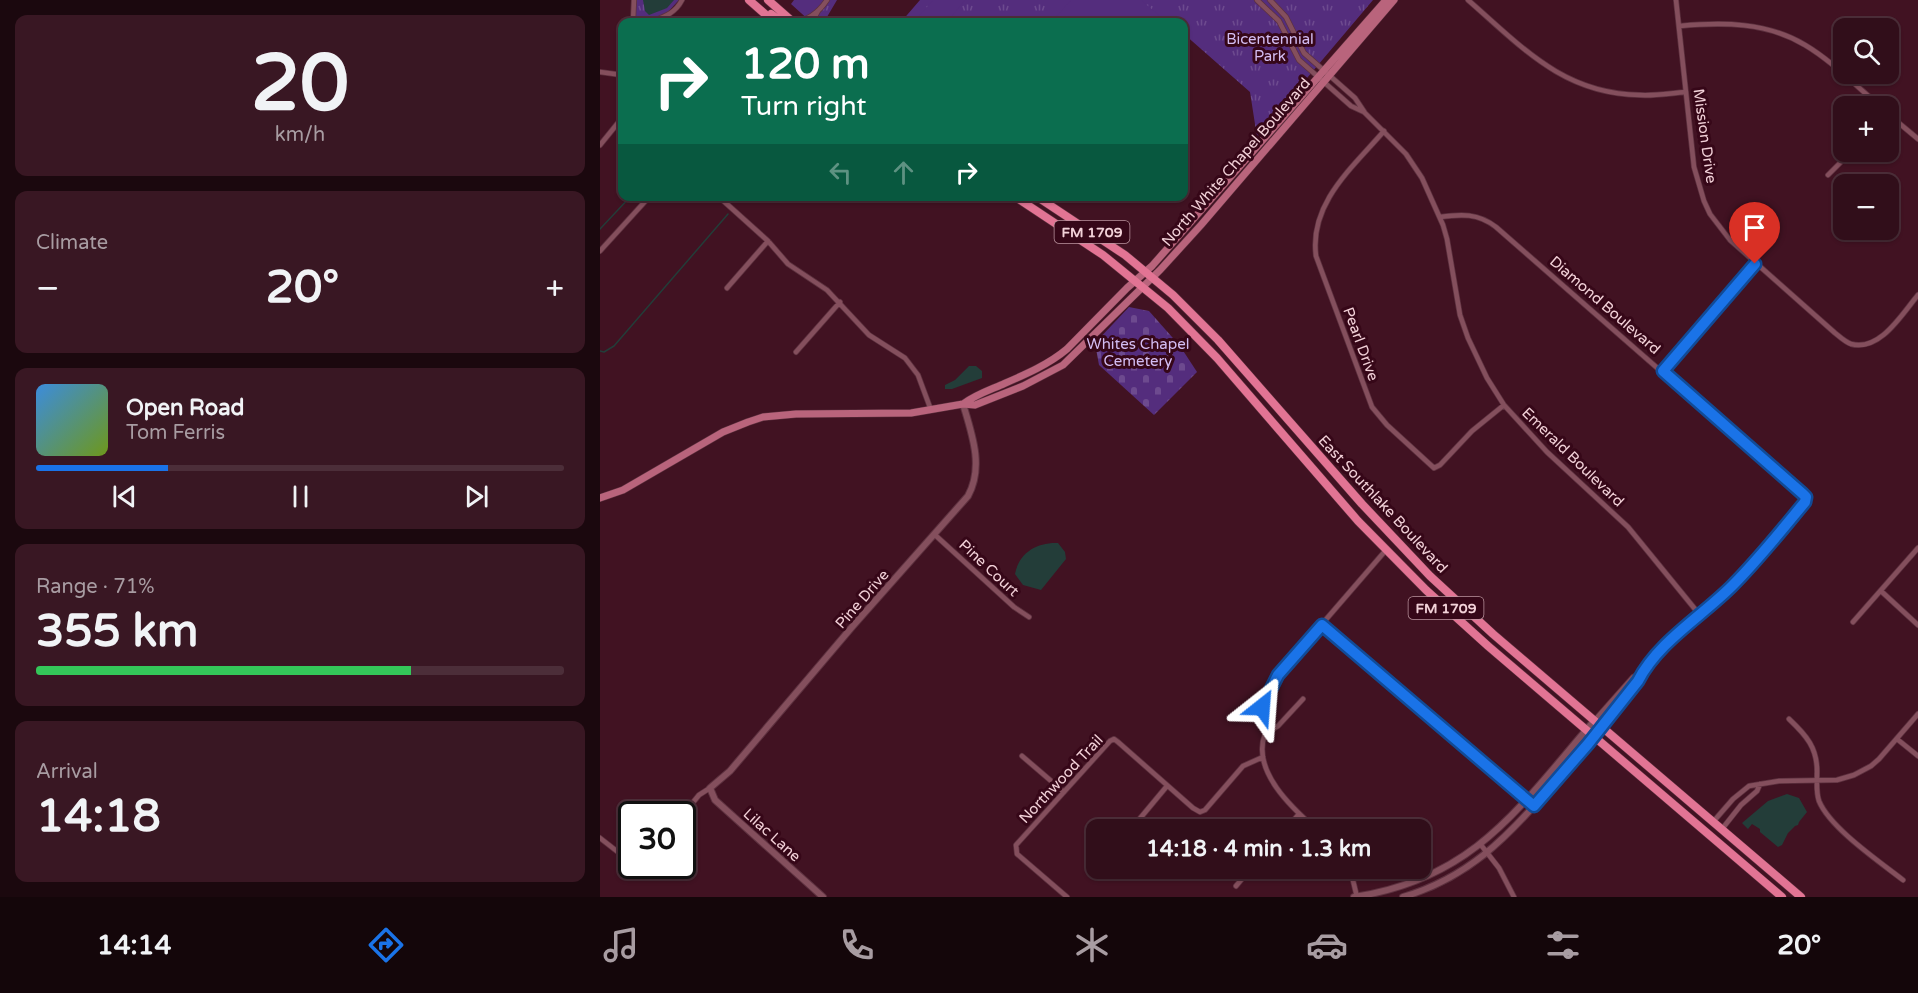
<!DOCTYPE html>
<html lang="en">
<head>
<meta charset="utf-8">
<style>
  body { margin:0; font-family:"Varela Round",sans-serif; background:#391723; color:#f1f3f6; height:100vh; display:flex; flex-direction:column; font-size:22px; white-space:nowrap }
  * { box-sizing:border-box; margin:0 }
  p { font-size:20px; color:#a89ca2 }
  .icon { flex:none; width:33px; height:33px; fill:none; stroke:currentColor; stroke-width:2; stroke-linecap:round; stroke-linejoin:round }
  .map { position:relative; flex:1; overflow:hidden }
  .panel { display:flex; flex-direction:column; gap:15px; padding:15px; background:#1b080e; width:600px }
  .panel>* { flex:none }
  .hud { position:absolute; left:18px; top:18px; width:570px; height:183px; border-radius:12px; box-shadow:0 2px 4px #0004,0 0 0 2px #4c2e39; background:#0b6e4f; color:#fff; overflow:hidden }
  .buttons { position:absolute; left:1233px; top:18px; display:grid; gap:12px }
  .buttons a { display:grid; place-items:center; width:66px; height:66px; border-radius:12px; background:#310e1a; box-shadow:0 2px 4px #0004,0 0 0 2px #4c2e39; font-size:30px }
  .speed { position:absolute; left:18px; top:801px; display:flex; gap:12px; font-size:30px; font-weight:700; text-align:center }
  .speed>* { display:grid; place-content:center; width:78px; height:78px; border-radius:50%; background:#310e1a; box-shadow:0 2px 4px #0004,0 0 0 2px #4c2e39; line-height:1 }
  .speed .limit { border:3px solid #111; border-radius:9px; background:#fff; color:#111 }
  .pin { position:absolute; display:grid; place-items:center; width:51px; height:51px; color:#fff; margin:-62px -26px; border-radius:50% 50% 50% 0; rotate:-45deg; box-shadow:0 0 6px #0007 }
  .pin .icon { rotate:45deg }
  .me { position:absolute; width:66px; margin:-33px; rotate:28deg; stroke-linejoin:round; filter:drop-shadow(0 0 4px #0008) }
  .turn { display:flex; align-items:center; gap:21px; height:126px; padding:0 24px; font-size:27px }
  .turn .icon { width:78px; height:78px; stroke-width:2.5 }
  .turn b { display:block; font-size:42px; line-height:51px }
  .lanes { display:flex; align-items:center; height:57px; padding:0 24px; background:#0003; justify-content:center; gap:30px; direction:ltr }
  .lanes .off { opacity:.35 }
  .big { font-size:45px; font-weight:800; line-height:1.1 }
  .panel .tile { flex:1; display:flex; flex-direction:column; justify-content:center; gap:9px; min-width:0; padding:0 21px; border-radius:12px; background:#391723 }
  .panel .dial { align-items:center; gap:0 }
  .dial b { font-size:78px; line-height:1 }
  .song { display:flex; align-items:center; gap:18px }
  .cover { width:72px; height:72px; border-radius:9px; background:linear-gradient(135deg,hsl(210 70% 55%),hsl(80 70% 35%)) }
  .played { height:6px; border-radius:3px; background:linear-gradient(90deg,#1a73e8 25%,#4c2e39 25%) }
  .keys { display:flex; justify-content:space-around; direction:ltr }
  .heat { display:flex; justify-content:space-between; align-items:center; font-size:33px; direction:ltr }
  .charge { height:9px; border-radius:4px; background:linear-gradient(90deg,#34c759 71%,#4c2e39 0) }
  .trip { position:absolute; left:486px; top:819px; width:345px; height:60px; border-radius:12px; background:#310e1a; box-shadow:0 2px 4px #0004,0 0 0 2px #4c2e39; font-weight:800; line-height:60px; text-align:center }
  .tabs { display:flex; height:96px; justify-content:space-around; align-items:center; background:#14060a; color:#a89ca2 }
  .tabs .icon { width:42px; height:42px }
  .tabs .selected { color:#1a73e8 }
  .tabs b { font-size:27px; color:#f1f3f6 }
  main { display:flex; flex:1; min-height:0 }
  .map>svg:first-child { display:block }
  .grass { fill:url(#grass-tufts) }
  .cemetery { fill:url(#cemetery-stones) }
  .garden { fill:#542d7d }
  .water { fill:#233d39 }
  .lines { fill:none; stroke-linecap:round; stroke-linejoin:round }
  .stream { stroke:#233d39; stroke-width:1.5 }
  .minor-casing { stroke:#5d313f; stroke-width:6 }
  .tertiary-casing { stroke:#5d313f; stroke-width:8 }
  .secondary-casing { stroke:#5d313f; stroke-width:8 }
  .primary-casing { stroke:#5d313f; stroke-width:9 }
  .minor { stroke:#844f5d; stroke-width:4.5 }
  .tertiary { stroke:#844f5d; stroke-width:6 }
  .secondary { stroke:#b9647c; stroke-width:7 }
  .primary { stroke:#e27494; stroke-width:8 }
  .route-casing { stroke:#114b97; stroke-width:15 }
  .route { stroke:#1a73e8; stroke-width:10 }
  .labels { text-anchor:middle; stroke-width:6; stroke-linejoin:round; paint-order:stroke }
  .shield { fill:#360718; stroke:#ba949e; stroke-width:1.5 }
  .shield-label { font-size:14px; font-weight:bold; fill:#f2d1d8 }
  .park-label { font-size:15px; fill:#d3bdf3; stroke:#360718 }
  .street-label { font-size:15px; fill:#f2d1d8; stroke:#360718 }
</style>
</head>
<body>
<main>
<section class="panel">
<div class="tile dial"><b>20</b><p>km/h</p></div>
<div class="tile"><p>Climate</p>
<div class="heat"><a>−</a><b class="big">20°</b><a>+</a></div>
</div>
<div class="tile">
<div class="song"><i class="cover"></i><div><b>Open Road</b><p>Tom Ferris</p></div></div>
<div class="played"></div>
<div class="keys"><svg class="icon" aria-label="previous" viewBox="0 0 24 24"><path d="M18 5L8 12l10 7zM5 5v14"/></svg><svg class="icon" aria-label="pause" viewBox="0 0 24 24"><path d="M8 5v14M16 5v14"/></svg><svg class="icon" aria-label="next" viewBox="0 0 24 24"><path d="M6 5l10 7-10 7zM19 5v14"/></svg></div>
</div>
<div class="tile"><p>Range · 71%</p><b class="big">355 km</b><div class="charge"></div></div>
<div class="tile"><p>Arrival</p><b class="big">14:18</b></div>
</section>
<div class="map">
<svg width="1318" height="897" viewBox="0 0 1318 897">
  <defs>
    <pattern id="grass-tufts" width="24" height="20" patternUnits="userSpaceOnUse" patternTransform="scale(1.5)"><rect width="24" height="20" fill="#542d7d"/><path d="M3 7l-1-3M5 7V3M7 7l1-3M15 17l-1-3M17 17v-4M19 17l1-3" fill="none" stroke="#6d4a8f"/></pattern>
    <pattern id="cemetery-stones" width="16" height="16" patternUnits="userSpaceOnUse" patternTransform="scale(1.5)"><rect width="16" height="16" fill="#542d7d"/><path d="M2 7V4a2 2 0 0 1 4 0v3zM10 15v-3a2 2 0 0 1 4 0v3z" fill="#6d4a8f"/></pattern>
  </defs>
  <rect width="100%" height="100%" fill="#411222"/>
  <path class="grass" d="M36,0H79L66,14L43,22L36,20Z
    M194,0H237L224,22H211L191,4Z
    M320,0H773L657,137L650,92L584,34V22H301Z"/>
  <path class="cemetery" d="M529,307L549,311L580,346L597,372L554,415L499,365L495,343Z"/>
  <path class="garden" d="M333,0H365L347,22H319V16Z
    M471,0H541L567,22H455L458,19L456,17Z"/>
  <path class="water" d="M43,0H74L67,8L49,15L45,11Z
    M369,366H376L382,371V378L352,389H345V385L355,380Z
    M458,543L465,552L466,559L441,590L423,585L415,574C419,552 438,542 458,543Z
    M1187,794L1199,798L1207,812L1199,822L1198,825L1195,826L1188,833L1182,845L1178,847L1160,832V829L1152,824L1148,829L1142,823L1168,801Z"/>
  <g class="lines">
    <path class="stream" d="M137,202L142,196
      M0,229L31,196
      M0,351L4,352L14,346L128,214"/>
    <defs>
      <path id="minor" d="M657,0L679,21L699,60L751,106L764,112
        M670,0L686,17L704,53L755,98L765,113L806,154L822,178L843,225L847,239L860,315L868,338L887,378L904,405L947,452L1028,527L1099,614
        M868,0C922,47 963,94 1040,95C1055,96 1071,93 1086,92
        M1076,0L1094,167L1104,201L1110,214L1130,240L1235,333C1240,337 1245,342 1251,344C1280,352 1302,314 1318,295
        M33,22L34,0
        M50,22C63,17 75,14 82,0
        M195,22C209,20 219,12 227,0
        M212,22L218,11
        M1080,26C1122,22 1167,22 1205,45C1232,61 1256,86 1280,106
        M0,72L22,75
        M1288,114L1318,139
        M784,131C753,167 709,203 716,256L772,407L787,425L834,468L840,465L872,431L904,405
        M0,145L22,118
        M1228,175L1251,152
        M118,196L168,241L188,264L227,290L269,335L305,358L318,375L331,410
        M840,217C861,214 878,213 896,227L1205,497V502C1180,531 1157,563 1129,589C1109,607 1087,624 1068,644C1043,669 1023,699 1001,726
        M0,251L50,196
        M127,288L168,241
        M196,352L240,302
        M1063,371L1155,264
        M334,534L414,607L429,617
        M1281,591L1318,625
        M1253,622L1318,548
        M722,625L934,806
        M703,699L678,726L665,734C651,771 693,809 717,830
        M662,707L678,675L786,550
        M1189,719C1206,735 1218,748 1217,774C1217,783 1216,792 1219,801C1230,828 1280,862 1303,880
        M994,721L1033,677L1043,672
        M1297,739L1318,756
        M422,756L464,792
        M82,816L99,795L110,788
        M1113,822L1133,799L1149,786L1179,781L1237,780L1254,775L1271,766L1279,759L1318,714
        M1122,829L1141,805L1157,791L1160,784
        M536,830L537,822L567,786
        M685,830L699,814
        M0,838L32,863
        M881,845L899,868L914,897
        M750,868L757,897
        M636,886L651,868
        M467,897L417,854L416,845L510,741L514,739L518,742L593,808L600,812L605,810L643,766L663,757"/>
      <path id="tertiary" d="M223,897L115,800L110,788L130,771L252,627L368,496C384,467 372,434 363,404
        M754,897C875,879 920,806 994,721
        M803,897C867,878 906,839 948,790C966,769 985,748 1001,726"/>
      <path id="secondary" d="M363,404C375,395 387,391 401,385C424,375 448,365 467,349L527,288L552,266L786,0
        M0,498L23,490L123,432L148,422L163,417L196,414L311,413L363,404L375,405L423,386L463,365L560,270L601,225L794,0"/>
      <path id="primary" d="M149,0L174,22
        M168,0L193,22
        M171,14L182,22
        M414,196L503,255L568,308L617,358L758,521L826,590L888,646L1182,897
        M436,196L525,255L573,295L618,340L762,504L830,576L893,634L1201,897"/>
    </defs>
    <use href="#minor" class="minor-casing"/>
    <use href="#tertiary" class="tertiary-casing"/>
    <use href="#secondary" class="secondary-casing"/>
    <use href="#primary" class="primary-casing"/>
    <use href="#minor" class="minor"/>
    <use href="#tertiary" class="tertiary"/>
    <use href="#secondary" class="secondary"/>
    <use href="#primary" class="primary"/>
  </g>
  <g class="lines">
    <defs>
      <path id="route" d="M662,707L678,675L722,625L934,806L988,744L1038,681C1058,642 1101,617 1132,586C1158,560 1181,531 1205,502L1206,497L1203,494L1063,371L1155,264"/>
    </defs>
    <use href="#route" class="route-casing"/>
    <use href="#route" class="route"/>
  </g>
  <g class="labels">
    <g class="shield">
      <rect x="454.5" y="221" width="75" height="22" rx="4.5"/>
      <rect x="808.5" y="597" width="75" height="22" rx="4.5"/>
    </g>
    <g class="shield-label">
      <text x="492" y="237">FM 1709</text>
      <text x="846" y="613">FM 1709</text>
    </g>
    <g class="park-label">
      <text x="670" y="44">Bicentennial<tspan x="670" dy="17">Park</tspan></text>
      <text x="538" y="349">Whites Chapel<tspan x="538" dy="17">Cemetery</tspan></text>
    </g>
    <g class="street-label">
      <text transform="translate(1105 136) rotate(82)" y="5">Mission Drive</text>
      <text transform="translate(636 162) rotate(-49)" y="5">North White Chapel Boulevard</text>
      <text transform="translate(1005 305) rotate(41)" y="5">Diamond Boulevard</text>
      <text transform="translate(761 344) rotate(70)" y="5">Pearl Drive</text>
      <text transform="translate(973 457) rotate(44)" y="5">Emerald Boulevard</text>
      <text transform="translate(783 504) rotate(47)" y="5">East Southlake Boulevard</text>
      <text transform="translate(389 568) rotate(43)" y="5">Pine Court</text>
      <text transform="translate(262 599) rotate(-49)" y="5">Pine Drive</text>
      <text transform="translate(461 779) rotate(-47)" y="5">Northwood Trail</text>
      <text transform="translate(172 835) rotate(42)" y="5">Lilac Lane</text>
    </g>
  </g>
</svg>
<div class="buttons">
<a><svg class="icon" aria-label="search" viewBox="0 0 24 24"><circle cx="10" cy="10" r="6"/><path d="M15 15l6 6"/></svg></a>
<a>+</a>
<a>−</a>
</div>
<div class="speed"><div class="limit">30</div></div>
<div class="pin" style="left:1155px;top:264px;background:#d93025"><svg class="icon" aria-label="arrive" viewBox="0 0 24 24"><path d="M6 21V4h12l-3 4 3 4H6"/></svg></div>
<svg class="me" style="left:662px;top:707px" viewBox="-20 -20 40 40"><path d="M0-17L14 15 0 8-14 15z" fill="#1a73e8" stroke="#fff" stroke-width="4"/></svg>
<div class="trip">14:18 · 4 min · 1.3 km</div>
<div class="hud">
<div class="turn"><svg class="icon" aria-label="right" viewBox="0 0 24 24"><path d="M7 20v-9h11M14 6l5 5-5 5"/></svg><div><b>120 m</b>Turn right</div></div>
<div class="lanes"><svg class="icon off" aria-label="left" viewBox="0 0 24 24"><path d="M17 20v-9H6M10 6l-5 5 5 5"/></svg><svg class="icon off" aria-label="ahead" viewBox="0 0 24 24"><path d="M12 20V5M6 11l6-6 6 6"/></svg><svg class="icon" aria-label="right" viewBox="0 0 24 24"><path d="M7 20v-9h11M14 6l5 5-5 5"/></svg></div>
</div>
</div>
</main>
<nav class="tabs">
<b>14:14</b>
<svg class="icon selected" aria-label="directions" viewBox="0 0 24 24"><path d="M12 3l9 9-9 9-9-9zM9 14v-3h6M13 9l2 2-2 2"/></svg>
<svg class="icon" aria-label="music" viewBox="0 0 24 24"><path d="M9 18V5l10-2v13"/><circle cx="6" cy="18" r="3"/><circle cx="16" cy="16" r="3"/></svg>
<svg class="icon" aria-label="phone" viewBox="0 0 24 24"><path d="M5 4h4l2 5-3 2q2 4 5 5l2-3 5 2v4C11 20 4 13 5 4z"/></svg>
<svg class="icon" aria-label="climate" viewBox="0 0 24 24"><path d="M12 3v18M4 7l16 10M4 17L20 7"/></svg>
<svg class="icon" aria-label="car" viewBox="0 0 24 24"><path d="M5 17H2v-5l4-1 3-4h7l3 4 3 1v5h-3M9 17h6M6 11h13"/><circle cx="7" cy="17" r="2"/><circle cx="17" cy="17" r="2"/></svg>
<svg class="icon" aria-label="filters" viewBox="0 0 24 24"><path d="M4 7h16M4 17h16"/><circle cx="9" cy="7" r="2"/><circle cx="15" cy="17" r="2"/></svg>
<b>20°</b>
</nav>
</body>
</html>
